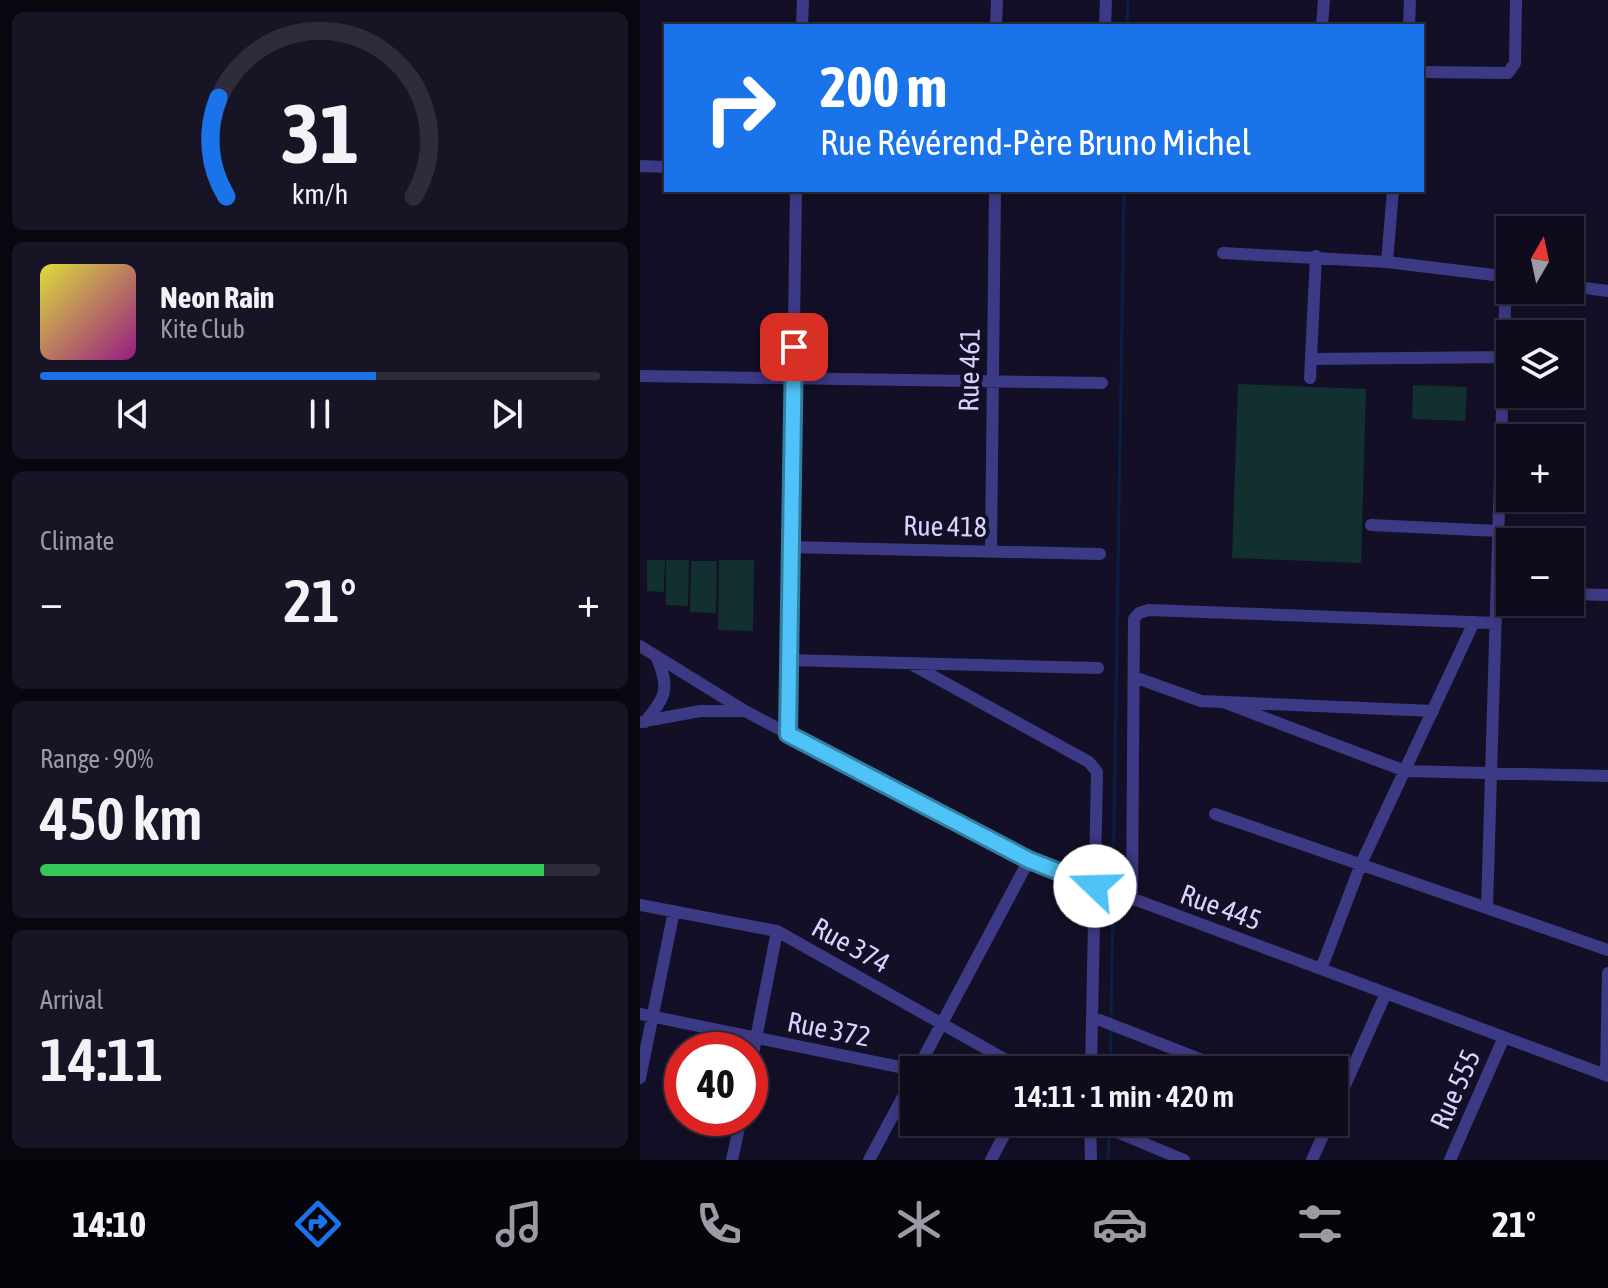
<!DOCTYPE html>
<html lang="en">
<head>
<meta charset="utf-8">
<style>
  body { margin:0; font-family:"Asap Condensed",sans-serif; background:#171425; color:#f1f3f6; height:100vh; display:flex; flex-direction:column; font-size:30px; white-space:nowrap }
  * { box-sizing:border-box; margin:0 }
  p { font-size:26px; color:#9b9ba3 }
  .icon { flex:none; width:44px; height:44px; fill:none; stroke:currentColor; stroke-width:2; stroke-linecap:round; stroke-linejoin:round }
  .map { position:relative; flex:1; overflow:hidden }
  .sheet { display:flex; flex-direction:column; gap:12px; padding:12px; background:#08060f; width:640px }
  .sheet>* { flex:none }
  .hud { position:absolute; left:24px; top:24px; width:760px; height:168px; border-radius:0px; box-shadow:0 4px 12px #0003,0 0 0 2px #2e2b3b; background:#1a73e8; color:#fff; overflow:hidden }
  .needle { width:52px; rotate:9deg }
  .controls { position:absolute; left:856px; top:216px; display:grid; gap:16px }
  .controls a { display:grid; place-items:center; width:88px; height:88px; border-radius:0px; background:#0e0b1c; box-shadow:0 4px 12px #0003,0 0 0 2px #2e2b3b; font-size:40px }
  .speed { position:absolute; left:24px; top:1032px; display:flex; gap:16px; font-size:40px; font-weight:700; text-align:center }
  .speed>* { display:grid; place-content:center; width:104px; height:104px; border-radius:50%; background:#0e0b1c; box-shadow:0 4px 12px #0003,0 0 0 2px #2e2b3b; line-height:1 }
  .speed .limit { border:12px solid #d22; background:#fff; color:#111 }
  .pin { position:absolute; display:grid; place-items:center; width:68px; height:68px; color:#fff; margin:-34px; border-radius:16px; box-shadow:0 4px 12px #0006 }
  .me { position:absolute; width:88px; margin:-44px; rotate:291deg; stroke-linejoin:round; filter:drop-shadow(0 0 6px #0008) }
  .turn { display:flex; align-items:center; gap:28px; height:168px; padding:0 24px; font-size:36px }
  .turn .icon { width:104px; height:104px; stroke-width:2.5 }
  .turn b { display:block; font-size:56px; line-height:68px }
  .big { font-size:60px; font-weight:600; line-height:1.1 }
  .sheet .widget { flex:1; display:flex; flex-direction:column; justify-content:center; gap:12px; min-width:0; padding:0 28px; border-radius:12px; background:#171425 }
  .sheet .dial { align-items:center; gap:0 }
  .dial svg { height:208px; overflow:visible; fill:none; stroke:#2e2b3b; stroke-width:7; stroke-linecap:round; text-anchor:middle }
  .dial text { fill:#f1f3f6; stroke:none }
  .song { display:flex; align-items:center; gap:24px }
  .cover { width:96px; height:96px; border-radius:12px; background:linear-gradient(135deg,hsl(60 70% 55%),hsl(310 70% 35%)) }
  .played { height:8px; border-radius:4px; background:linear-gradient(90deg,#1a73e8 60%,#2e2b3b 60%) }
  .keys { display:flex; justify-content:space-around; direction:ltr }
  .heat { display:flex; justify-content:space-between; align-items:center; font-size:44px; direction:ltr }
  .charge { height:12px; border-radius:6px; background:linear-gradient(90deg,#34c759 90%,#2e2b3b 0) }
  .trip { position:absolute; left:260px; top:1056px; width:448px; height:80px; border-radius:0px; background:#0e0b1c; box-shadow:0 4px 12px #0003,0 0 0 2px #2e2b3b; font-weight:600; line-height:80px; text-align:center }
  .menu { display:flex; height:128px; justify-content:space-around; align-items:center; background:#06040b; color:#9b9ba3 }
  .menu .icon { width:56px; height:56px }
  .menu .current { color:#1a73e8 }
  .menu b { font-size:36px; color:#f1f3f6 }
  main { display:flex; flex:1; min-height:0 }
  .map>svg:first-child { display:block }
  .green { fill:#12302f }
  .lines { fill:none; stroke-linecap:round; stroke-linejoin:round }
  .stream { stroke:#0a1f44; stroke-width:3 }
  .minor { stroke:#3d3a85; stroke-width:12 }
  .route-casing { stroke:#337fa1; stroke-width:20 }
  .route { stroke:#4fc3f7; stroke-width:14 }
  .labels { text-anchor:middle; stroke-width:8; stroke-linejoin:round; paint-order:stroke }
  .street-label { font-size:28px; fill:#d9d4ff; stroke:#130f26 }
</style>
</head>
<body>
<main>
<section class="sheet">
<div class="widget dial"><svg viewBox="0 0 100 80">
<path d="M14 69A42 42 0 1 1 86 69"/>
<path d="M14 69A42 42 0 0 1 11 31" stroke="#1a73e8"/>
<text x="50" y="56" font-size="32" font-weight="700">31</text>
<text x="50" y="72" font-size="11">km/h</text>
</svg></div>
<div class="widget">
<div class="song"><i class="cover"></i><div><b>Neon Rain</b><p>Kite Club</p></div></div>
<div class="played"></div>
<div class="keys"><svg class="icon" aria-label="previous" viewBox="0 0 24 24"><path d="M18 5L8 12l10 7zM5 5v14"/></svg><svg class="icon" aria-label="pause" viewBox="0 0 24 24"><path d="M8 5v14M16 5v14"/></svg><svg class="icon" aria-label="next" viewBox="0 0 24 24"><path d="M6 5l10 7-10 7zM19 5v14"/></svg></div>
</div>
<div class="widget"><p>Climate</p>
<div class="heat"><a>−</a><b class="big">21°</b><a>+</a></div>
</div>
<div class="widget"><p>Range · 90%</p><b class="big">450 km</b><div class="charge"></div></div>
<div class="widget"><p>Arrival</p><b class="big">14:11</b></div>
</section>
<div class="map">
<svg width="968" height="1160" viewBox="0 0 968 1160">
  <rect width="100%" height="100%" fill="#130f26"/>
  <path class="green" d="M598,384L726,389L721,563L592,558Z
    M773,385L827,387L825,421L772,419Z
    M7,560H25L24,592L7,591Z
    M26,560H49L48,606L26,605Z
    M79,560H114L113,631L78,630Z
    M51,561H77L76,613L50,612Z"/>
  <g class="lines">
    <path class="stream" d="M487,26L488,0
      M473,886L484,190
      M471,1022L473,894
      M470,1070L471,1030
      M468,1160L469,1134"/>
    <path class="minor" d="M162,26L163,0
      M356,26L357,0
      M465,26L466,0
      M682,26L684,0
      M769,26L770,0
      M782,72L868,73L875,63L876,0
      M0,166L26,167
      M583,253L747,262L870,277
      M747,262L753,190
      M930,286L968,291
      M673,359L864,357
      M0,376L462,383
      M670,378L676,256
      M731,525L858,531
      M149,547L460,554
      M351,551L355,190
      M930,594L968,595
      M0,646L105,711L389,860L968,1076
      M148,660L458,668
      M269,663L449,762L457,772L451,1070
      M494,677L561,701L793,711
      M583,702L765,771L968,776
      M0,722L60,711H102
      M5,722C26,696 30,689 17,658
      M148,734L156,190
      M575,814L968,950
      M492,900L494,619L499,613L509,610L856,623
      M0,905L137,931L384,1070
      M847,908L866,276
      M681,969L721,864L834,622
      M0,1014L274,1070
      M452,1017L588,1070
      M110,1069L137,931
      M277,1070L389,860
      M966,1075L968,973
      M0,1078L34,911
      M694,1110L746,993
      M450,1122L451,1160
      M453,1122L544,1160
      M92,1160L101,1118
      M229,1160L274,1076
      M351,1160L371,1122
      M672,1160L689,1122
      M810,1160L864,1037"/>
  </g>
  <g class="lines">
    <defs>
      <path id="route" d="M154,347L148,734L389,860L455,886"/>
    </defs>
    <use href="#route" class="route-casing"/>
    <use href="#route" class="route"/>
  </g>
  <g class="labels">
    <g class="street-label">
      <text transform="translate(329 370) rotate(-89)" y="10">Rue 461</text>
      <text transform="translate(305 526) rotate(1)" y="10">Rue 418</text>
      <text transform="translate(581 907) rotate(20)" y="10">Rue 445</text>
      <text transform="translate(211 945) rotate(29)" y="10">Rue 374</text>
      <text transform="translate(189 1029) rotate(11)" y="10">Rue 372</text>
      <text transform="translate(815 1089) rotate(-66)" y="10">Rue 555</text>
    </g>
  </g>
</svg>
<div class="controls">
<a><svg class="needle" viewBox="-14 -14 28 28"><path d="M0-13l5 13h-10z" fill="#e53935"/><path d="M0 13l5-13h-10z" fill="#9b9ba3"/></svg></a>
<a><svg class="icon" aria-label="layers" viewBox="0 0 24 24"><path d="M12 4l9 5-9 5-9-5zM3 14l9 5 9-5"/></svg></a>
<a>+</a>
<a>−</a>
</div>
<div class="speed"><div class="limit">40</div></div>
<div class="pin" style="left:154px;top:347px;background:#d93025"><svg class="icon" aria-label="arrive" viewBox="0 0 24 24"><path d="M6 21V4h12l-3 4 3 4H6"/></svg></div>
<svg class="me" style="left:455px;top:886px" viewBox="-20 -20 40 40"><circle r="19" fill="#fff"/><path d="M0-13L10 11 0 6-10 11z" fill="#4fc3f7"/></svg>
<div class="trip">14:11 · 1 min · 420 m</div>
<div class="hud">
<div class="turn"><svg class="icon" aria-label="right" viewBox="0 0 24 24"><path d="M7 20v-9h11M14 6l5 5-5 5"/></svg><div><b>200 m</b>Rue Révérend-Père Bruno Michel</div></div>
</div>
</div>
</main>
<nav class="menu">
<b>14:10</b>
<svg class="icon current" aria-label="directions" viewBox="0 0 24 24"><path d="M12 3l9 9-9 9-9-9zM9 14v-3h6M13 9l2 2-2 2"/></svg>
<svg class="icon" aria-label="music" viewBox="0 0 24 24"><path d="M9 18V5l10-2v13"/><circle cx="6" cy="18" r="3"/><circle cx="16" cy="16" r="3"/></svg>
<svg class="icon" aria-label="phone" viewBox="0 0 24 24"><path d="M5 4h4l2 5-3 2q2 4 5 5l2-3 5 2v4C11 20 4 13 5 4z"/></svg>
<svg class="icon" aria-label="climate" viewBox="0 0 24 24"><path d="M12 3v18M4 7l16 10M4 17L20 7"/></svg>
<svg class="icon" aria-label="car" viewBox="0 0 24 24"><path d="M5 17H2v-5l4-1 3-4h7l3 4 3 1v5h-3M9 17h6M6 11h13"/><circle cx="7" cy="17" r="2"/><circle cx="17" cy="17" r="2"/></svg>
<svg class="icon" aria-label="filters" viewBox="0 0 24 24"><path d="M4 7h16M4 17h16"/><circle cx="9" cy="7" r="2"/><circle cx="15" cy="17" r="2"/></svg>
<b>21°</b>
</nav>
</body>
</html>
